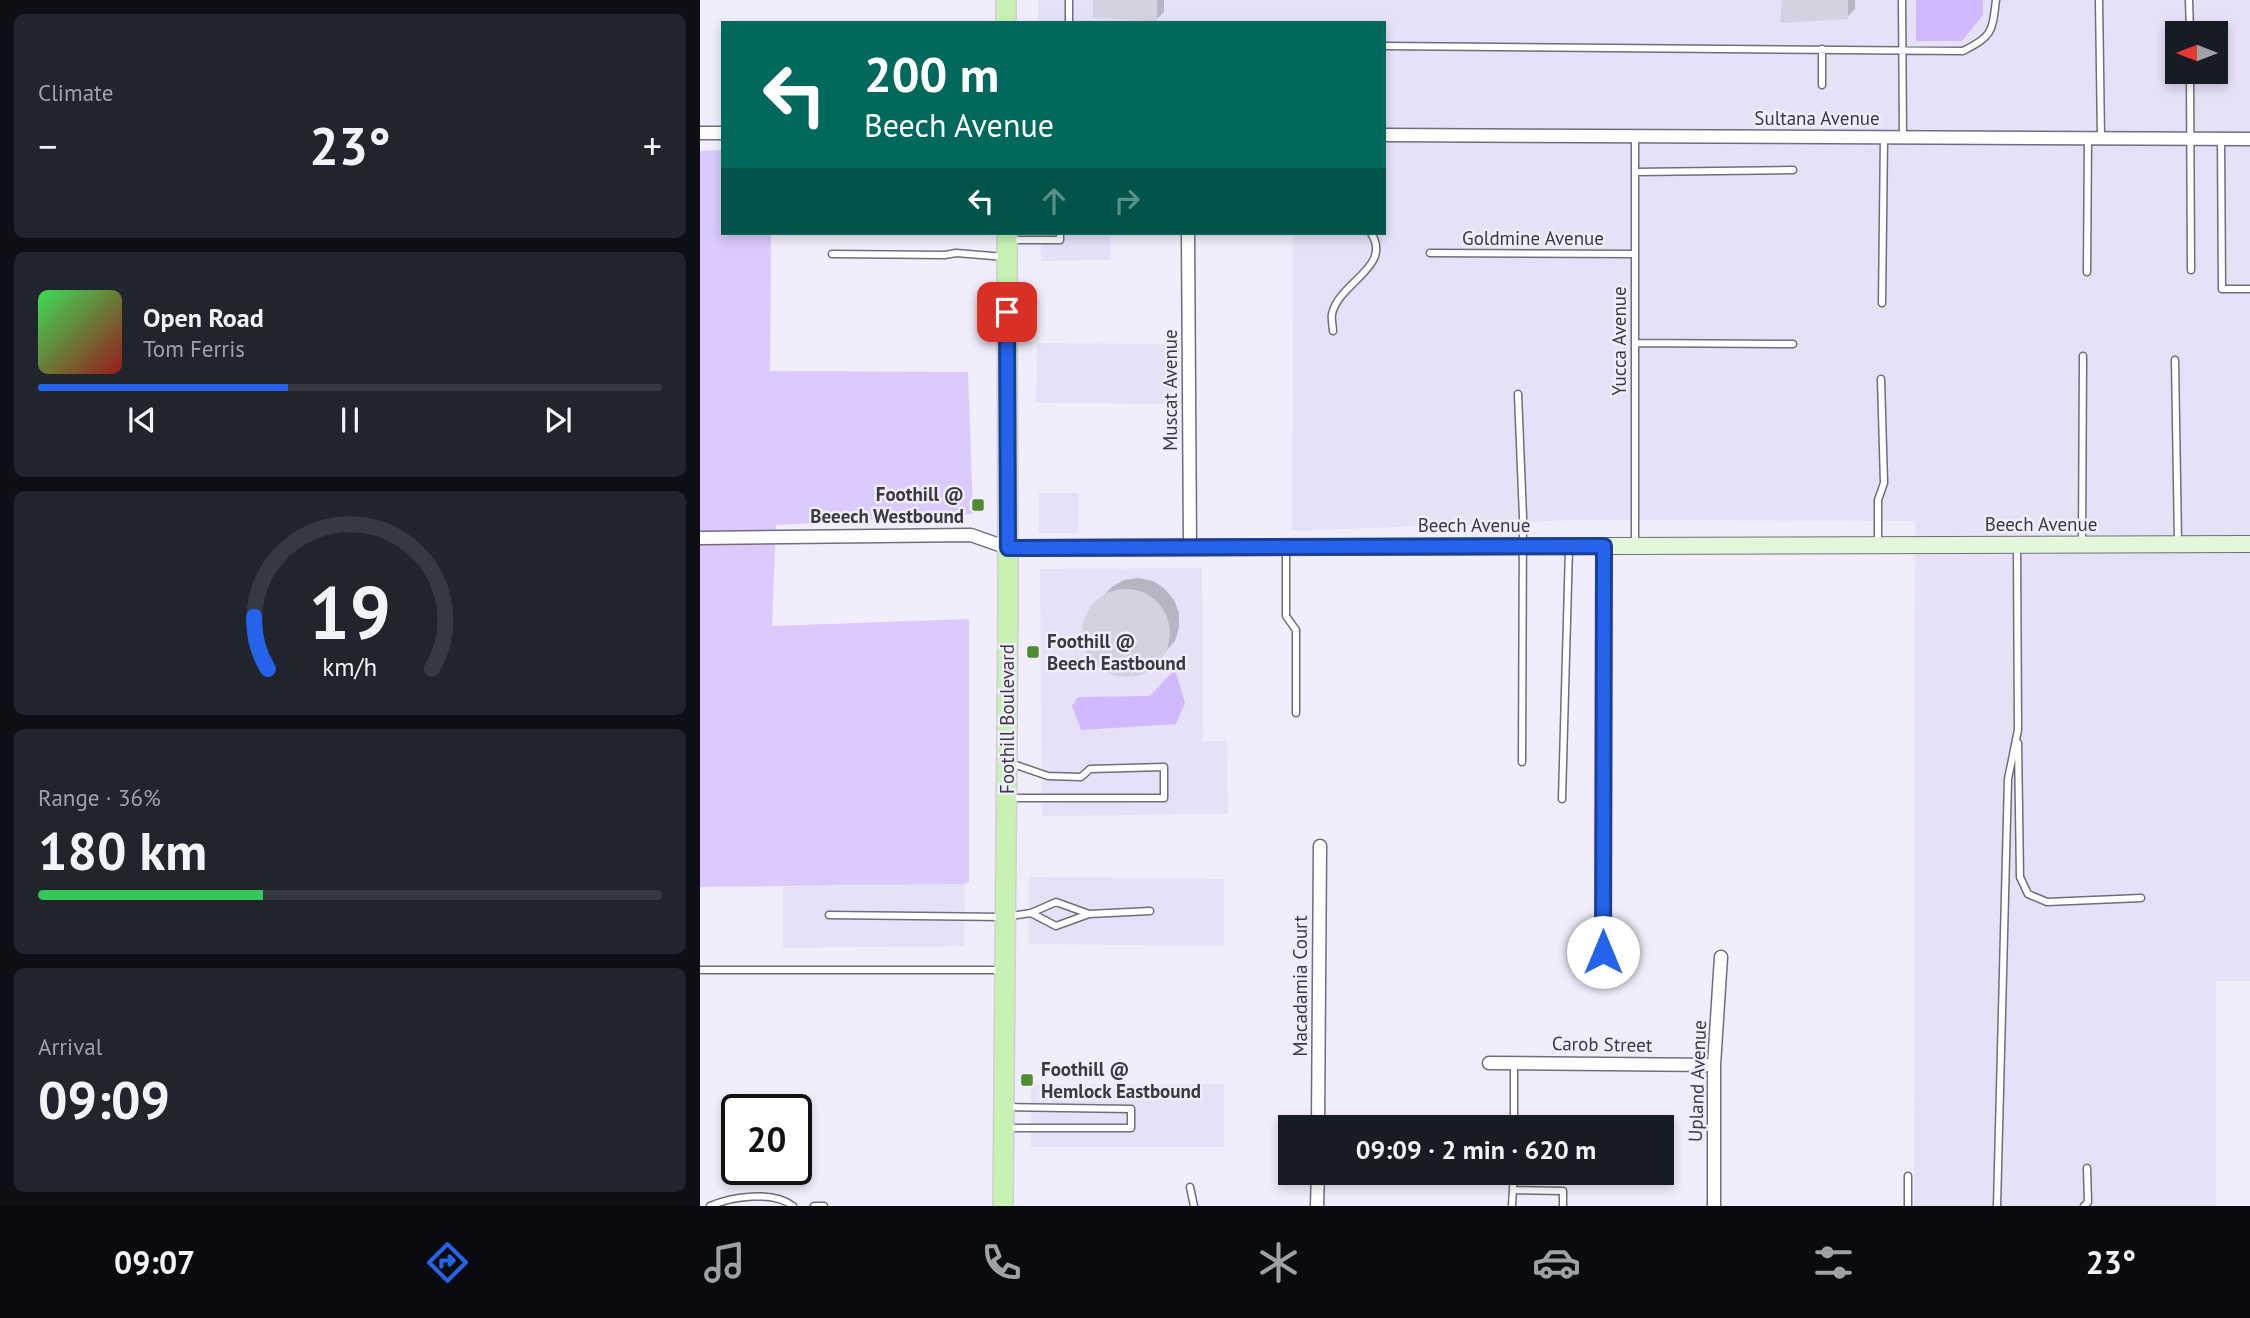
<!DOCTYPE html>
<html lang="en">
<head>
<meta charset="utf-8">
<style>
  body { margin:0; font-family:"PT Sans",sans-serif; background:#20242c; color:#f1f3f6; height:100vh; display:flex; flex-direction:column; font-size:26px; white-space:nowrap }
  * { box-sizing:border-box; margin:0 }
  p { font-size:23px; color:#9ea1a6 }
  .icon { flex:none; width:38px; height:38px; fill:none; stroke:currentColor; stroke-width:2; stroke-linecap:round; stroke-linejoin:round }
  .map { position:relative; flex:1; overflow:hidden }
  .sheet { display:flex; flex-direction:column; gap:14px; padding:14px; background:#0d0f14; width:700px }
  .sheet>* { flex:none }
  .top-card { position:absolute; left:21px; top:21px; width:665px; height:214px; border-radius:0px; box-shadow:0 4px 10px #0003; background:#00695c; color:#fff; overflow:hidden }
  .needle { width:46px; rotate:270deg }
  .buttons { position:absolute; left:1465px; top:21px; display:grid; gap:14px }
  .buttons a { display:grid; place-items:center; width:63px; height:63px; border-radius:0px; background:#171b24; box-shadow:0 4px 10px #0003; font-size:35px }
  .speed { position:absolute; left:21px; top:1094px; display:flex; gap:14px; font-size:35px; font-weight:700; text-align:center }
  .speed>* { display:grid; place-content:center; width:91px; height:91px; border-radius:50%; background:#171b24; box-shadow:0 4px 10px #0003; line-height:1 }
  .speed .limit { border:4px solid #111; border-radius:10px; background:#fff; color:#111 }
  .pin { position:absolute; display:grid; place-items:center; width:60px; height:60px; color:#fff; margin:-30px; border-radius:14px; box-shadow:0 4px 10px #0006 }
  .me { position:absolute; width:77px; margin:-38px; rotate:0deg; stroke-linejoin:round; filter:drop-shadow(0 0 5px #0008) }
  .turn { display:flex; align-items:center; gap:24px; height:147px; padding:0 28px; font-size:32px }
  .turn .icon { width:91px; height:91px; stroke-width:2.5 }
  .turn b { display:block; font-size:49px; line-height:60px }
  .lanes { display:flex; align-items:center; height:66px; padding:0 28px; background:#0003; justify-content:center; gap:35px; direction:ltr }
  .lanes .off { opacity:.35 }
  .big { font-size:52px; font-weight:700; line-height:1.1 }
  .sheet .widget { flex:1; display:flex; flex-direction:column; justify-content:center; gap:10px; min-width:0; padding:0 24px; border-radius:10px; background:#20242c }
  .sheet .dial { align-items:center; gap:0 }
  .dial svg { height:182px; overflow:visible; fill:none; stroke:#363941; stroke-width:7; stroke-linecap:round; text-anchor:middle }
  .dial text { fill:#f1f3f6; stroke:none }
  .song { display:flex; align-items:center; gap:21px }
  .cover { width:84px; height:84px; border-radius:10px; background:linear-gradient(135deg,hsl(130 70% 55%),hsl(0 70% 35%)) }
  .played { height:7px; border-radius:4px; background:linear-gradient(90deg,#2563eb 40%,#363941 40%) }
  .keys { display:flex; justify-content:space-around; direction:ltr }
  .heat { display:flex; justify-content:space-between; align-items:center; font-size:38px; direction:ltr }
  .charge { height:10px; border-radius:5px; background:linear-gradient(90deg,#34c759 36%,#363941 0) }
  .trip { position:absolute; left:578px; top:1115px; width:396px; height:70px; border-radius:0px; background:#171b24; box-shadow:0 4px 10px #0003; font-weight:700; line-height:70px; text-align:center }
  .tabs { display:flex; height:112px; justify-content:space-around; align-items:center; background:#090b0e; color:#9ea1a6 }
  .tabs .icon { width:49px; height:49px }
  .tabs .selected { color:#2563eb }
  .tabs b { font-size:32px; color:#f1f3f6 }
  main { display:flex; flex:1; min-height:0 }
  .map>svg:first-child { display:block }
  .built { fill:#e6e1f6; fill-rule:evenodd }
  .green { fill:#dacafd }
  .water { fill:#d0b9ff }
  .shadow { fill:#0003 }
  .building { fill:#d5d1e0 }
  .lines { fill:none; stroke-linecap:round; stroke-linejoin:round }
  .service-casing { stroke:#716d7a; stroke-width:9 }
  .minor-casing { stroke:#716d7a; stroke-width:15 }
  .secondary-casing { stroke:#716d7a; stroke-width:18 }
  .primary-casing { stroke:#d0cfd1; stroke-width:22 }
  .service { stroke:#fff; stroke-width:6 }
  .minor { stroke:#fff; stroke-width:12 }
  .secondary { stroke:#e3f8da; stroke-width:16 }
  .primary { stroke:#c7f2b4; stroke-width:19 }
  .route-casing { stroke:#184099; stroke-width:18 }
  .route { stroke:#2563eb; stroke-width:12 }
  .poi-dot { fill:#4e8d2d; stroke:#f2edfc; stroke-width:2.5 }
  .labels { text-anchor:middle; stroke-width:5; stroke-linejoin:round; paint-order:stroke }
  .street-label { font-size:19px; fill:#3b393f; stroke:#f2edfc }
  .poi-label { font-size:19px; font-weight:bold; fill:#3b393f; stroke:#f2edfc; text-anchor:start }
</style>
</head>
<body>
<main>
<section class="sheet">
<div class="widget"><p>Climate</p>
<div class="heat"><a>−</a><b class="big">23°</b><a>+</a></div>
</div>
<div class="widget">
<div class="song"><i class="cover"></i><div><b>Open Road</b><p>Tom Ferris</p></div></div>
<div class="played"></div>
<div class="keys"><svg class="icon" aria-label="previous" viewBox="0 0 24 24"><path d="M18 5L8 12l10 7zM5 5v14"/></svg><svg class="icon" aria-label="pause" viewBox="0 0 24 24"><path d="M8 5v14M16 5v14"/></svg><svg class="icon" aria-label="next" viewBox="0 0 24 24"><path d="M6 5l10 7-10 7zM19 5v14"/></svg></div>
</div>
<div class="widget dial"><svg viewBox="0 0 100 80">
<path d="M14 69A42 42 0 1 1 86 69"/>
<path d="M14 69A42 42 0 0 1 8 46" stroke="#2563eb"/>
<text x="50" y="56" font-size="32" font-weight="700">19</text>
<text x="50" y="72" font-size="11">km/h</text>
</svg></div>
<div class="widget"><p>Range · 36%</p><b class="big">180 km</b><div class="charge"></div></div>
<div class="widget"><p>Arrival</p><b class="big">09:09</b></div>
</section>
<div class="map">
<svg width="1550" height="1206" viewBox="0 0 1550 1206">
  <rect width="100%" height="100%" fill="#f2edfc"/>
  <path class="built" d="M338,0H1550V981H1516V1206H1214L1215,521L876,520L592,531L593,233H684V23H338ZM1477,33H1516V72H1477Z
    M341,233H410L411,260L341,261Z
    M337,343L474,344L473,404L336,403Z
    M339,493H379L378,533H339Z
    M502,568L503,741H527L528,814L342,816L340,569Z
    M329,877L524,879V946L329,944Z
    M265,884L264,946L83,948V887Z
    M524,1084V1147H331V1085Z"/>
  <path class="green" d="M23,150V233H71L70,371L268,372L273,514L76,525L72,626L269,619V882L265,884L0,887V151Z"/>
  <path class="water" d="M1216,0H1283V15L1262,41H1216Z
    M475,669L485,703L476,724L381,730L372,706L378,697L450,696Z"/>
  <path class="shadow" d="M395,0H464V12L456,20Z
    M1084,0H1155V9L1147,17Z
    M439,578L453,581L465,589L474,600L479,613V628L475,641L454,664L442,672L428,675L415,674L403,669L393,659L386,648L383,635L385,621L390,609L412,587L424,580Z"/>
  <path class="building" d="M393,0H457V22L393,17Z
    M1082,0H1148V19L1080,23Z
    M382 633a44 44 0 1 1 88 0a44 44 0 1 1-88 0Z"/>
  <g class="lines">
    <defs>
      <path id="service" d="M1202,0L1203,137
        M1399,0L1401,138
        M1489,0L1490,33
        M369,23V0
        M684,46L1263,51C1293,36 1292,32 1296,0
        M1490,72L1491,270
        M1122,85V49
        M935,136V543
        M1521,139L1522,289H1550
        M935,172L1093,170
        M309,240H360V233
        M730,253L935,254
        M132,254L245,255L256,253L305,257
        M1387,272L1388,138
        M1182,303L1184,137
        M633,331C633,326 631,319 632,314C639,282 693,267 671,233
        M935,343L1093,344
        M1475,360L1478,542
        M818,394L823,517L822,762
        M1178,543V500L1184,483L1181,379
        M1382,543L1383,356
        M586,549V616L596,630V713
        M1318,743L1320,877L1328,894L1347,902L1441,898
        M308,798H464V767L390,769L381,777L348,776L310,763
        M862,799L869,548
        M331,913L356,926L389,914L450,911
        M129,915L305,917L331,913L356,902L389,914
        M903,952L904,548
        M0,970H303
        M814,1063V1127
        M306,1128H431V1109L307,1107
        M490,1187L494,1206
        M813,1190L863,1191V1206
        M10,1206C31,1197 73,1190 93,1206
        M114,1206H124
        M812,1206L814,1172
        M1208,1206V1176
        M1297,1206L1308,779L1318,730L1317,547
        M1384,1206L1388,1202L1387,1168"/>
      <path id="minor" d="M0,133H23
        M684,135L1550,139
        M488,233L490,547
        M0,538L271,535L308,548
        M789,1063L1014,1065
        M618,1127L620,846
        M617,1206L618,1172
        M1014,1206V1065L1021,957"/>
      <path id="secondary" d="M308,548L1550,544"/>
      <path id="primary" d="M306,0V23
        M303,1206L308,607L307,233"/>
    </defs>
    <use href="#service" class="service-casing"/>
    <use href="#minor" class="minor-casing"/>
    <use href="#secondary" class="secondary-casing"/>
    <use href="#primary" class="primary-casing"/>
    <use href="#service" class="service"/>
    <use href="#minor" class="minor"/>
    <use href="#secondary" class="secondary"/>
    <use href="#primary" class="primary"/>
  </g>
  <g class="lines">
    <defs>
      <path id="route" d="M307,312L308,548L904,546L903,952"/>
    </defs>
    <use href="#route" class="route-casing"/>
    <use href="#route" class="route"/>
  </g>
  <g class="poi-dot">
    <rect x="271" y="498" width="14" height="14" rx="3.5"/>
    <rect x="326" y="645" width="14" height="14" rx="3.5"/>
    <rect x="320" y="1073" width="14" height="14" rx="3.5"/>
  </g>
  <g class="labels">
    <g class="street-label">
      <text x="1117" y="125">Sultana Avenue</text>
      <text x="833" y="245">Goldmine Avenue</text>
      <text transform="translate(919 341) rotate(-90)" y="7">Yucca Avenue</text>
      <text transform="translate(470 390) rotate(-90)" y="7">Muscat Avenue</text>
      <text x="1341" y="531">Beech Avenue</text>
      <text x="774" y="532">Beech Avenue</text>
      <text transform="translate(307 719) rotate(-90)" y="7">Foothill Boulevard</text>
      <text transform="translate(600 986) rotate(-90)" y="7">Macadamia Court</text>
      <text transform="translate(902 1044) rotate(1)" y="7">Carob Street</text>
      <text transform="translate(997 1081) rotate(-88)" y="7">Upland Avenue</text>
    </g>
    <g class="poi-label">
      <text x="264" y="501" text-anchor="end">Foothill @<tspan x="264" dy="22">Beeech Westbound</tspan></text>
      <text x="347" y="648">Foothill @<tspan x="347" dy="22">Beech Eastbound</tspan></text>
      <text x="341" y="1076">Foothill @<tspan x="341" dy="22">Hemlock Eastbound</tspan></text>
    </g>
  </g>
</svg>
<div class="buttons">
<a><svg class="needle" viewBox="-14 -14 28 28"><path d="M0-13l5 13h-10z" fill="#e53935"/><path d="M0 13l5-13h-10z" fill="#9ea1a6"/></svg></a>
</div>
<div class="speed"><div class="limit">20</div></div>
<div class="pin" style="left:307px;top:312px;background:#d93025"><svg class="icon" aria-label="arrive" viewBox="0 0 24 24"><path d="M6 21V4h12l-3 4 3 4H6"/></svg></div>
<svg class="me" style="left:903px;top:952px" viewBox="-20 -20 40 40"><circle r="19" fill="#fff"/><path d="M0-13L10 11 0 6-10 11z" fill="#2563eb"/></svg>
<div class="trip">09:09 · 2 min · 620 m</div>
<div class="top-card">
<div class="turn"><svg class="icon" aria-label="left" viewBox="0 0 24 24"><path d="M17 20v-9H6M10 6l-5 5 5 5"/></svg><div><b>200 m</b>Beech Avenue</div></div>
<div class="lanes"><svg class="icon" aria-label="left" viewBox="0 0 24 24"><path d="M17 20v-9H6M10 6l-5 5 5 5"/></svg><svg class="icon off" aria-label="ahead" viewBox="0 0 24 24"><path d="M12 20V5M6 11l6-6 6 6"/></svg><svg class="icon off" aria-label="right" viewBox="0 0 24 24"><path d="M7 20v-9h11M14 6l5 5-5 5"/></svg></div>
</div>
</div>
</main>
<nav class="tabs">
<b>09:07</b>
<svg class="icon selected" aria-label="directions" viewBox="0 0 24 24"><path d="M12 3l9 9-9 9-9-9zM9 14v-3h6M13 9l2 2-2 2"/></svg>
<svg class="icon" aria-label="music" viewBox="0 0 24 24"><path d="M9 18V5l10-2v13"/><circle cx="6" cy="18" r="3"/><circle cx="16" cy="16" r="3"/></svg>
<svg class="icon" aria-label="phone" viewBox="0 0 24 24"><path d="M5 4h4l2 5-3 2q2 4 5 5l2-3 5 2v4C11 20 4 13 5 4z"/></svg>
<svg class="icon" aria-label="climate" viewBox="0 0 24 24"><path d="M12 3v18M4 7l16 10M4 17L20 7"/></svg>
<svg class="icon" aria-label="car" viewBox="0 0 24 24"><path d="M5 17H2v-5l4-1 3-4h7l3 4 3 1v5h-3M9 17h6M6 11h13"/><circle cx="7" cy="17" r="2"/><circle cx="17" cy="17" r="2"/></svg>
<svg class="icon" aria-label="filters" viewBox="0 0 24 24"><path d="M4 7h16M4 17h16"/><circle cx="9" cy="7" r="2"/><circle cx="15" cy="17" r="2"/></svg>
<b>23°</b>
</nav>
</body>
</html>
